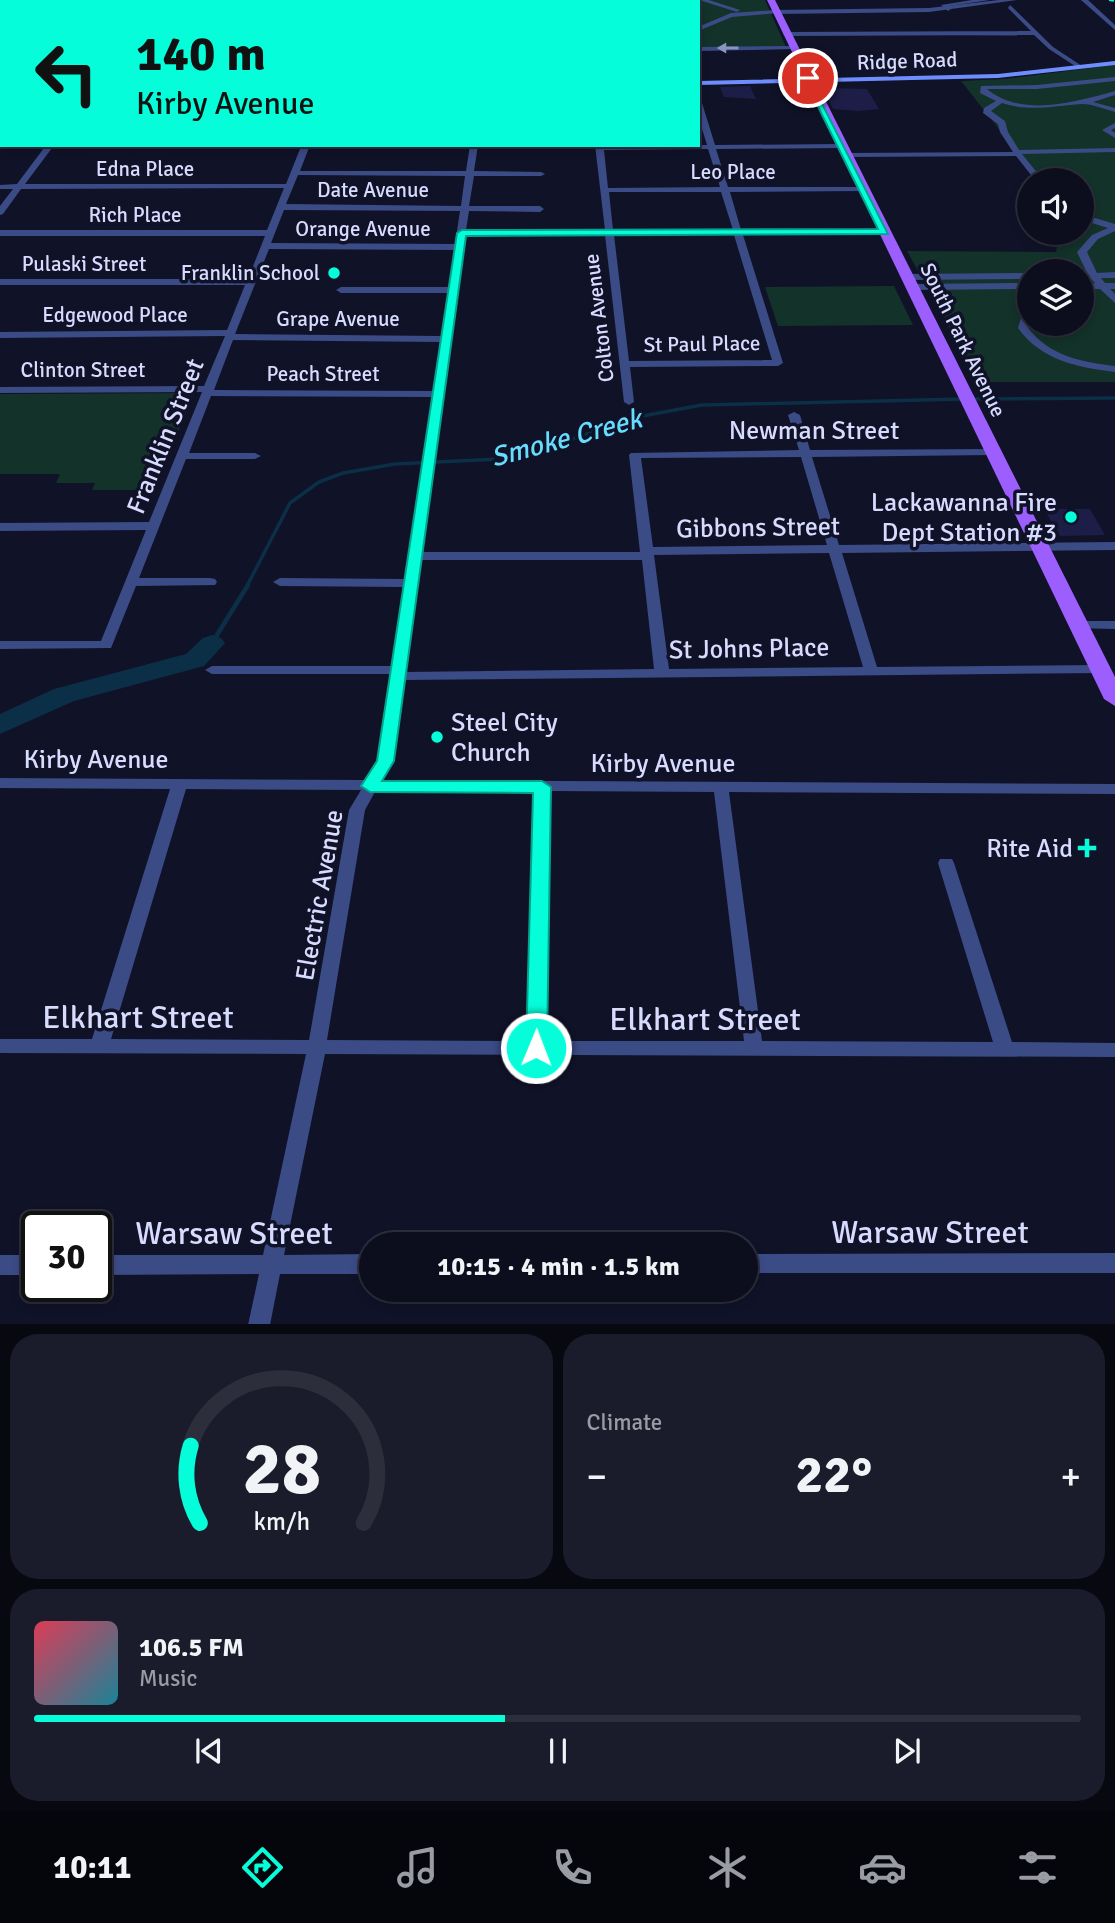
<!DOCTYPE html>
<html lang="en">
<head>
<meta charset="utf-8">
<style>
  body { margin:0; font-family:Signika,sans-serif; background:#1a1c2b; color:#f1f3f6; height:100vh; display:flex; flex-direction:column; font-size:26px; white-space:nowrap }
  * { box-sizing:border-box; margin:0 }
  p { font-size:23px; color:#9a9ca4 }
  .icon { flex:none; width:38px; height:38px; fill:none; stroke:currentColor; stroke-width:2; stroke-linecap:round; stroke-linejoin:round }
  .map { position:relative; height:1324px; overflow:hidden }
  .sheet { display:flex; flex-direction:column; gap:10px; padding:10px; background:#070810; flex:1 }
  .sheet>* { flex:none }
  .guide { position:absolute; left:0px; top:0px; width:700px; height:147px; box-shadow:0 4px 10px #0003,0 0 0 2px #2c2e3c; background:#05fdd9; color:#111; overflow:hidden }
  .buttons { position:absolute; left:1017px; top:168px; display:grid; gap:14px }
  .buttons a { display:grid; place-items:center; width:77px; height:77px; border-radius:50%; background:#0c0e1e; box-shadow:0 4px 10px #0003,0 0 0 2px #2c2e3c; font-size:35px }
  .speed { position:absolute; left:21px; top:1211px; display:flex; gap:14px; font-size:35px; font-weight:700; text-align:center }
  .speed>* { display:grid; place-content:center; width:91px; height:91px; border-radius:50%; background:#0c0e1e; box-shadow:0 4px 10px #0003,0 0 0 2px #2c2e3c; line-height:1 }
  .speed .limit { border:4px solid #111; border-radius:10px; background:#fff; color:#111 }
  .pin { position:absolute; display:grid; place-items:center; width:60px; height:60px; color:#fff; margin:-30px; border:4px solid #fff; border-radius:50%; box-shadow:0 2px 7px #0007 }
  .me { position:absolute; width:77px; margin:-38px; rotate:1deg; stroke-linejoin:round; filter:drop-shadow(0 0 5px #0008) }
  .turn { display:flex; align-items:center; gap:24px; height:147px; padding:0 21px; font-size:32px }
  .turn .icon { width:91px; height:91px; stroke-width:2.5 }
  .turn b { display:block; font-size:49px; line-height:60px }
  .big { font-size:52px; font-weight:700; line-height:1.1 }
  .sheet .tile { flex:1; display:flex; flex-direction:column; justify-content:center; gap:10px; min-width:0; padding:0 24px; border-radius:28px; background:#1a1c2b }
  .sheet .dial { align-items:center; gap:0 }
  .dial svg { height:182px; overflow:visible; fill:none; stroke:#2c2e3c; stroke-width:7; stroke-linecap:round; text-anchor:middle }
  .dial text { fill:#f1f3f6; stroke:none }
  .song { display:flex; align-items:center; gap:21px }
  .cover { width:84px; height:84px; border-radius:10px; background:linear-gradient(135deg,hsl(350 70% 55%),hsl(190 70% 35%)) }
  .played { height:7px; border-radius:4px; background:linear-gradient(90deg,#05fdd9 45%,#2c2e3c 45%) }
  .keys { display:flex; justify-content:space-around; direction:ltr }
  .heat { display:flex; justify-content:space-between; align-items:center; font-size:38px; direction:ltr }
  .sheet .tiles { flex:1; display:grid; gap:10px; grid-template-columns:1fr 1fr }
  .tile:last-child { grid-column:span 2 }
  .trip { position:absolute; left:359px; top:1232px; width:399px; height:70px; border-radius:35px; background:#0c0e1e; box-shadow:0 4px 10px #0003,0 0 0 2px #2c2e3c; font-weight:700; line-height:70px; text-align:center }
  .menu { display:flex; height:112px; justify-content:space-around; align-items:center; background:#05060c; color:#9a9ca4 }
  .menu .icon { width:49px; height:49px }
  .menu .on { color:#05fdd9 }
  .menu b { font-size:32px; color:#f1f3f6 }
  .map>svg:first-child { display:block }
  .green { fill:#133229; fill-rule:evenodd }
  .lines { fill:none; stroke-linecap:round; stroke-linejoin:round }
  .stream-far1 { stroke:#0b2f46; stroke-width:3.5 }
  .stream { stroke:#0b2f46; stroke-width:4.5 }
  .river { fill:#0b2f46; fill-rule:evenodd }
  .building { fill:#1c1e48 }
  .minor { fill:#3b4b86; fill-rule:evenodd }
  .tertiary { fill:#3b4b86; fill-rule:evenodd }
  .secondary { fill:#6f8efe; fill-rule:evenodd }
  .primary { fill:#9c5ffe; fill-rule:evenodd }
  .rail { stroke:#05fdd9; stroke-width:2; stroke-dasharray:5 4.5; stroke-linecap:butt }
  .oneway { fill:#8994c2 }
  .route { fill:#05fdd9; stroke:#03a48d; stroke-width:2 }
  .poi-dot { fill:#05fdd9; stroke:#101228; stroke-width:2.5 }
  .labels { text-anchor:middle; stroke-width:7; stroke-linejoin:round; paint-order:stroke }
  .far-street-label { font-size:21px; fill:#d7dcff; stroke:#101228 }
  .far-poi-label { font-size:21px; fill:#d7dcff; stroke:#101228; text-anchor:end }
  .street-label { font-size:26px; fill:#d7dcff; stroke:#101228 }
  .poi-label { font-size:26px; fill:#d7dcff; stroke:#101228; text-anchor:end }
  .water-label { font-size:28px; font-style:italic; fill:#66dcfe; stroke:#101228 }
  .near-street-label { font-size:32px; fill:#d7dcff; stroke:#101228 }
</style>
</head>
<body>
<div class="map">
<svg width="1115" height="1325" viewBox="0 0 1115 1325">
  <rect width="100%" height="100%" fill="#101228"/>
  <path class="green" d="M0,0H765L786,47H698V2H2L0,75Z
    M1115,65V382H979L907,251L1056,252L1059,233H1082V180H1039L961,81L1004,79ZM1029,271H1082V324H1029Z
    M894,286L913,325L778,326L765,287Z
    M194,393L155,490H92L95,483H56L60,474H0V394Z"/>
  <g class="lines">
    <path class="stream-far1" d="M972,399L1115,398
      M247,586L290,503L319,482L343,473L395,464L500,459L540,450L637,417L702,405L964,399"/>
    <path class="stream" d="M212,643L248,585"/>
    <path class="river" d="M212,635L221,638L225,643L204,666L74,701L0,734V714L54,689L186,654L203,638Z"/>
  </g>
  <path class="building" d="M750,86L756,99L724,97L720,87Z
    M822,88L867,89L879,109L858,111L833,109Z
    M1044,509H1090L1105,535L1060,536Z"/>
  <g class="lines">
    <path class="minor" d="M8,0H14L16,2H9Z
      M699,0H709L740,10L737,12Z
      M972,0H990L949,6L951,9L948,11L941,5Z
      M1081,0H1088L1115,25V30Z
      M1010,5L1053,47L1082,66V68H1078L1049,49L1034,35L786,36L783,34L786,32L1031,31L1008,8Z
      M776,10L778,13L732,17L698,31V27L731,13Z
      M792,46L794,49L698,51V47Z
      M1115,77V81L1037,89H987C1022,118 1075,102 1115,91V95L1093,102L1115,108V112C1105,109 1092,104 1082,104C1053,106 1030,112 1002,103L991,111L1005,121L1008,132L1019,150L1115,148V152L1022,154L1043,180H1035L1016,156L846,157L842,155L846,153L1013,152L1000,132L998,124L983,113L984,108L996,101L980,93L981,86L1037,85Z
      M698,101L702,103L715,145L841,144L845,146L841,148L716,149L728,187H862L866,189L862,191L730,192L741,230L884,229L888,232L884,235H743L783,363L778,366L630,367L634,402L629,405L624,402L605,235L465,236L422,552H640L629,455L631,453L799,450L788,415L794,412L800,415L810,450L992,449L998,452L992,455L812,457L839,545L1115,542V550L842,553L877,667L1100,665L1107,669L1100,673L404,680L393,761L382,780L1115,784V794L729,792L762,1041L993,1042L938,863L940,859H952L954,863L1012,1042L1115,1043V1057L325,1054L284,1255L371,1254V1274H280L270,1325H248L259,1274L96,1275V1255H263L306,1054L0,1053V1039H92L170,789L0,788V778L366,780L377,761L390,674H212L205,670L212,666H392L404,587L280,586L273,582L280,578L405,579L432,397L211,396L189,453H255L261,456L255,459H186L139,578H210L215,579L217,582L215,585L136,586L111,648L0,649V641H101L146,530L0,531V523L149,522L202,392L0,393V387L204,386L225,336L0,338V332L227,330L245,285H0V279H248L265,236H0V230H267L284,188L21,189L3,214L0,215V206L13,189H0V185L17,184L44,148H0V144L310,145L300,171H466L470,145H478L474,171L541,172L545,174L541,176H474L469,206H540L544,209L540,212L469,211L466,230H605L595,145H707L698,116ZM52,148L300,149L286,184H25ZM708,149L720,187L608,188L604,150ZM298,175L465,176L461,206L286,204ZM609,192H721L733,230H613ZM284,210L460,211L455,244L271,243ZM614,235H734L772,360L629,361ZM269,249L454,250L449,287H341L336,290L341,293H448L441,336L235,334ZM233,340L440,342L433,391L214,390ZM801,457L827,545L653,547L641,458ZM829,553L863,667L669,669L654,555ZM420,560H642L654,669L405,672ZM186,789L361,790L349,810L309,1040L111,1039ZM376,790L534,791L527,1041L327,1040L365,810ZM550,791L714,792L744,1041H545Z
      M0,110H2V114H0Z
      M1115,123V128L1111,130L1115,133V138L1102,130Z
      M1082,214L1115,224V231L1098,239L1087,252L1097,273L1115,272V278H1101L1105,283H1115V289H1110L1115,294V303L1100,289H1082V283H1095L1091,279L1082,276L1087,273L1077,252L1092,235L1108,228L1082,220Z
      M1029,273V279L907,280L902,277L907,274Z
      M1029,283V289L912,290L907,287L912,284Z
      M1029,306L1028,328C1050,356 1081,362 1115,366V372C1077,367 1042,361 1018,328L1024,309Z
      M1078,621H1115V629L1073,628L1071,625Z
      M1115,1253V1273H746V1254Z
      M0,1255H37V1275H0Z"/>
    <path class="tertiary" d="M999,0H1017L929,12L776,14L773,12L776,10L929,8Z"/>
    <path class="secondary" d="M1115,61V65L998,78L698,85V81L998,74Z
      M0,75H2V79H0Z"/>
    <path class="primary" d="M767,0H775L1115,677V706L1104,699Z"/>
    <path class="rail" d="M1109,0L1115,1"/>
  </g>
  <defs><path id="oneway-solid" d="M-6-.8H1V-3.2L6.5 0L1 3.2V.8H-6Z" transform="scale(1.75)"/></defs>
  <use class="oneway" href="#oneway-solid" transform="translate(728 48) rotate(180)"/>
  <path class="route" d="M808,76L888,234L466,236L394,761L382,781H542L551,787L547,1048L544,1053H529L526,1048L533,793L370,792L361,786L377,761L457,233L462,230L878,229L804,78Z"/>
  <g class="poi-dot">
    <circle cx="334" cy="273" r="7"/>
    <circle cx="1071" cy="517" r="7"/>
    <circle cx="437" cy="737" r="7"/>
    <path d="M1083.5 837.5h7v7h7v7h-7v7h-7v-7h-7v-7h7z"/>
  </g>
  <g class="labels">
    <g class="far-street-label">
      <text transform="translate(907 61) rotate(-2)" y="7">Ridge Road</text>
      <text x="145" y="176">Edna Place</text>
      <text x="733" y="179">Leo Place</text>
      <text x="373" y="197">Date Avenue</text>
      <text x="135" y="222">Rich Place</text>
      <text x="363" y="236">Orange Avenue</text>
      <text x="84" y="271">Pulaski Street</text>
      <text x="115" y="322">Edgewood Place</text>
      <text transform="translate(599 318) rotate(-97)" y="7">Colton Avenue</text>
      <text x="338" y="326">Grape Avenue</text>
      <text transform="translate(963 340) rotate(64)" y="7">South Park Avenue</text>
      <text transform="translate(702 344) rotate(-1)" y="7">St Paul Place</text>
      <text x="83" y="377">Clinton Street</text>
      <text x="323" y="381">Peach Street</text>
    </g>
    <g class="far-poi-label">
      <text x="320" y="280">Franklin School</text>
    </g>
    <g class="street-label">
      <text x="814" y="439">Newman Street</text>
      <text transform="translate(165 436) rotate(-68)" y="9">Franklin Street</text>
      <text transform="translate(758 527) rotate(-1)" y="9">Gibbons Street</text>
      <text transform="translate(749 648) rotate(-1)" y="9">St Johns Place</text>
      <text x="96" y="768">Kirby Avenue</text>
      <text x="663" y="772">Kirby Avenue</text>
      <text transform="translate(319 895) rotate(-80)" y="9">Electric Avenue</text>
    </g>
    <g class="poi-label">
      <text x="1057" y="511">Lackawanna Fire<tspan x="1057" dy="30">Dept Station #3</tspan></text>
      <text x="451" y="731" text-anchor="start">Steel City<tspan x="451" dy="30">Church</tspan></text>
      <text x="1073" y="857">Rite Aid</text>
    </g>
    <g class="water-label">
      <text transform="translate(566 437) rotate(-15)" y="10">Smoke Creek</text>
    </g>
    <g class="near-street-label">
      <text x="138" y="1028">Elkhart Street</text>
      <text x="705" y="1030">Elkhart Street</text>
      <text x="930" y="1243">Warsaw Street</text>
      <text x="234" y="1244">Warsaw Street</text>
    </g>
  </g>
</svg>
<div class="buttons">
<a><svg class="icon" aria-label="sound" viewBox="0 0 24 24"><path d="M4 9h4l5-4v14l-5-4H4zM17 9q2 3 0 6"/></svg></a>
<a><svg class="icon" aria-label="layers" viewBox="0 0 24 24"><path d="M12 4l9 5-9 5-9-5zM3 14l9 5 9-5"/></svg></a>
</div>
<div class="speed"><div class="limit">30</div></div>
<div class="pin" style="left:808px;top:78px;background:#d93025"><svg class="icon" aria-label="arrive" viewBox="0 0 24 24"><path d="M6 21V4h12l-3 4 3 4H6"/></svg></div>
<svg class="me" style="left:536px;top:1048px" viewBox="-20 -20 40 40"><circle r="17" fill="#05fdd9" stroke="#fff" stroke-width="3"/><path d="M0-11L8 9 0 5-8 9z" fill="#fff"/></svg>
<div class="trip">10:15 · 4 min · 1.5 km</div>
<div class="guide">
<div class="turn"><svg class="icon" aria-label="left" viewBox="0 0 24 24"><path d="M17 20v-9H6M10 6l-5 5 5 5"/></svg><div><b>140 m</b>Kirby Avenue</div></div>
</div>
</div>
<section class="sheet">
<div class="tiles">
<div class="tile dial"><svg viewBox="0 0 100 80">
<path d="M14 69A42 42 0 1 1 86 69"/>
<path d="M14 69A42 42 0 0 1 10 35" stroke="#05fdd9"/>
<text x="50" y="56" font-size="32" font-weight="700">28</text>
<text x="50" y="72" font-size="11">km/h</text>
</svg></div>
<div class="tile"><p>Climate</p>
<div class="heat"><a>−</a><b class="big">22°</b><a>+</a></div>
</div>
<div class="tile">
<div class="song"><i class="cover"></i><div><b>106.5 FM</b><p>Music</p></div></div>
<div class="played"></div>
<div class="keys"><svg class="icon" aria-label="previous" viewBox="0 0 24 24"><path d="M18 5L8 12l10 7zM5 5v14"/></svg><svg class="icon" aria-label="pause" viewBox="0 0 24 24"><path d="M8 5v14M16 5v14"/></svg><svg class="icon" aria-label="next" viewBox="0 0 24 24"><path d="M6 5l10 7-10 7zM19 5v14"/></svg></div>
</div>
</div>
</section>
<nav class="menu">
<b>10:11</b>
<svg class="icon on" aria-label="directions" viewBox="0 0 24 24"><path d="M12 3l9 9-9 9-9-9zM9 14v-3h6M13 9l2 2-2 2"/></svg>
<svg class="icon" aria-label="music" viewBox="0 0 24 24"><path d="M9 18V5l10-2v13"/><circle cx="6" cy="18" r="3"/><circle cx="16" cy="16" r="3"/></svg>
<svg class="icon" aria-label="phone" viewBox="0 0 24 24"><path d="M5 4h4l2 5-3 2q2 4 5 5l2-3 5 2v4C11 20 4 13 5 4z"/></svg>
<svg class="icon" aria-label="climate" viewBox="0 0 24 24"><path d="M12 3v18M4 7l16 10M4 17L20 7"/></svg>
<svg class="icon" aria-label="car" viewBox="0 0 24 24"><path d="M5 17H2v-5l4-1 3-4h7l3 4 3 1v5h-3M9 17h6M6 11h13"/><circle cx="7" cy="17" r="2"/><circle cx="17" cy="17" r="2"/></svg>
<svg class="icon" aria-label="filters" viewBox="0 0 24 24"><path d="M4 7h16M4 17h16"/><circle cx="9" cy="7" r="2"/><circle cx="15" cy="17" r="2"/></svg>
</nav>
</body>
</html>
